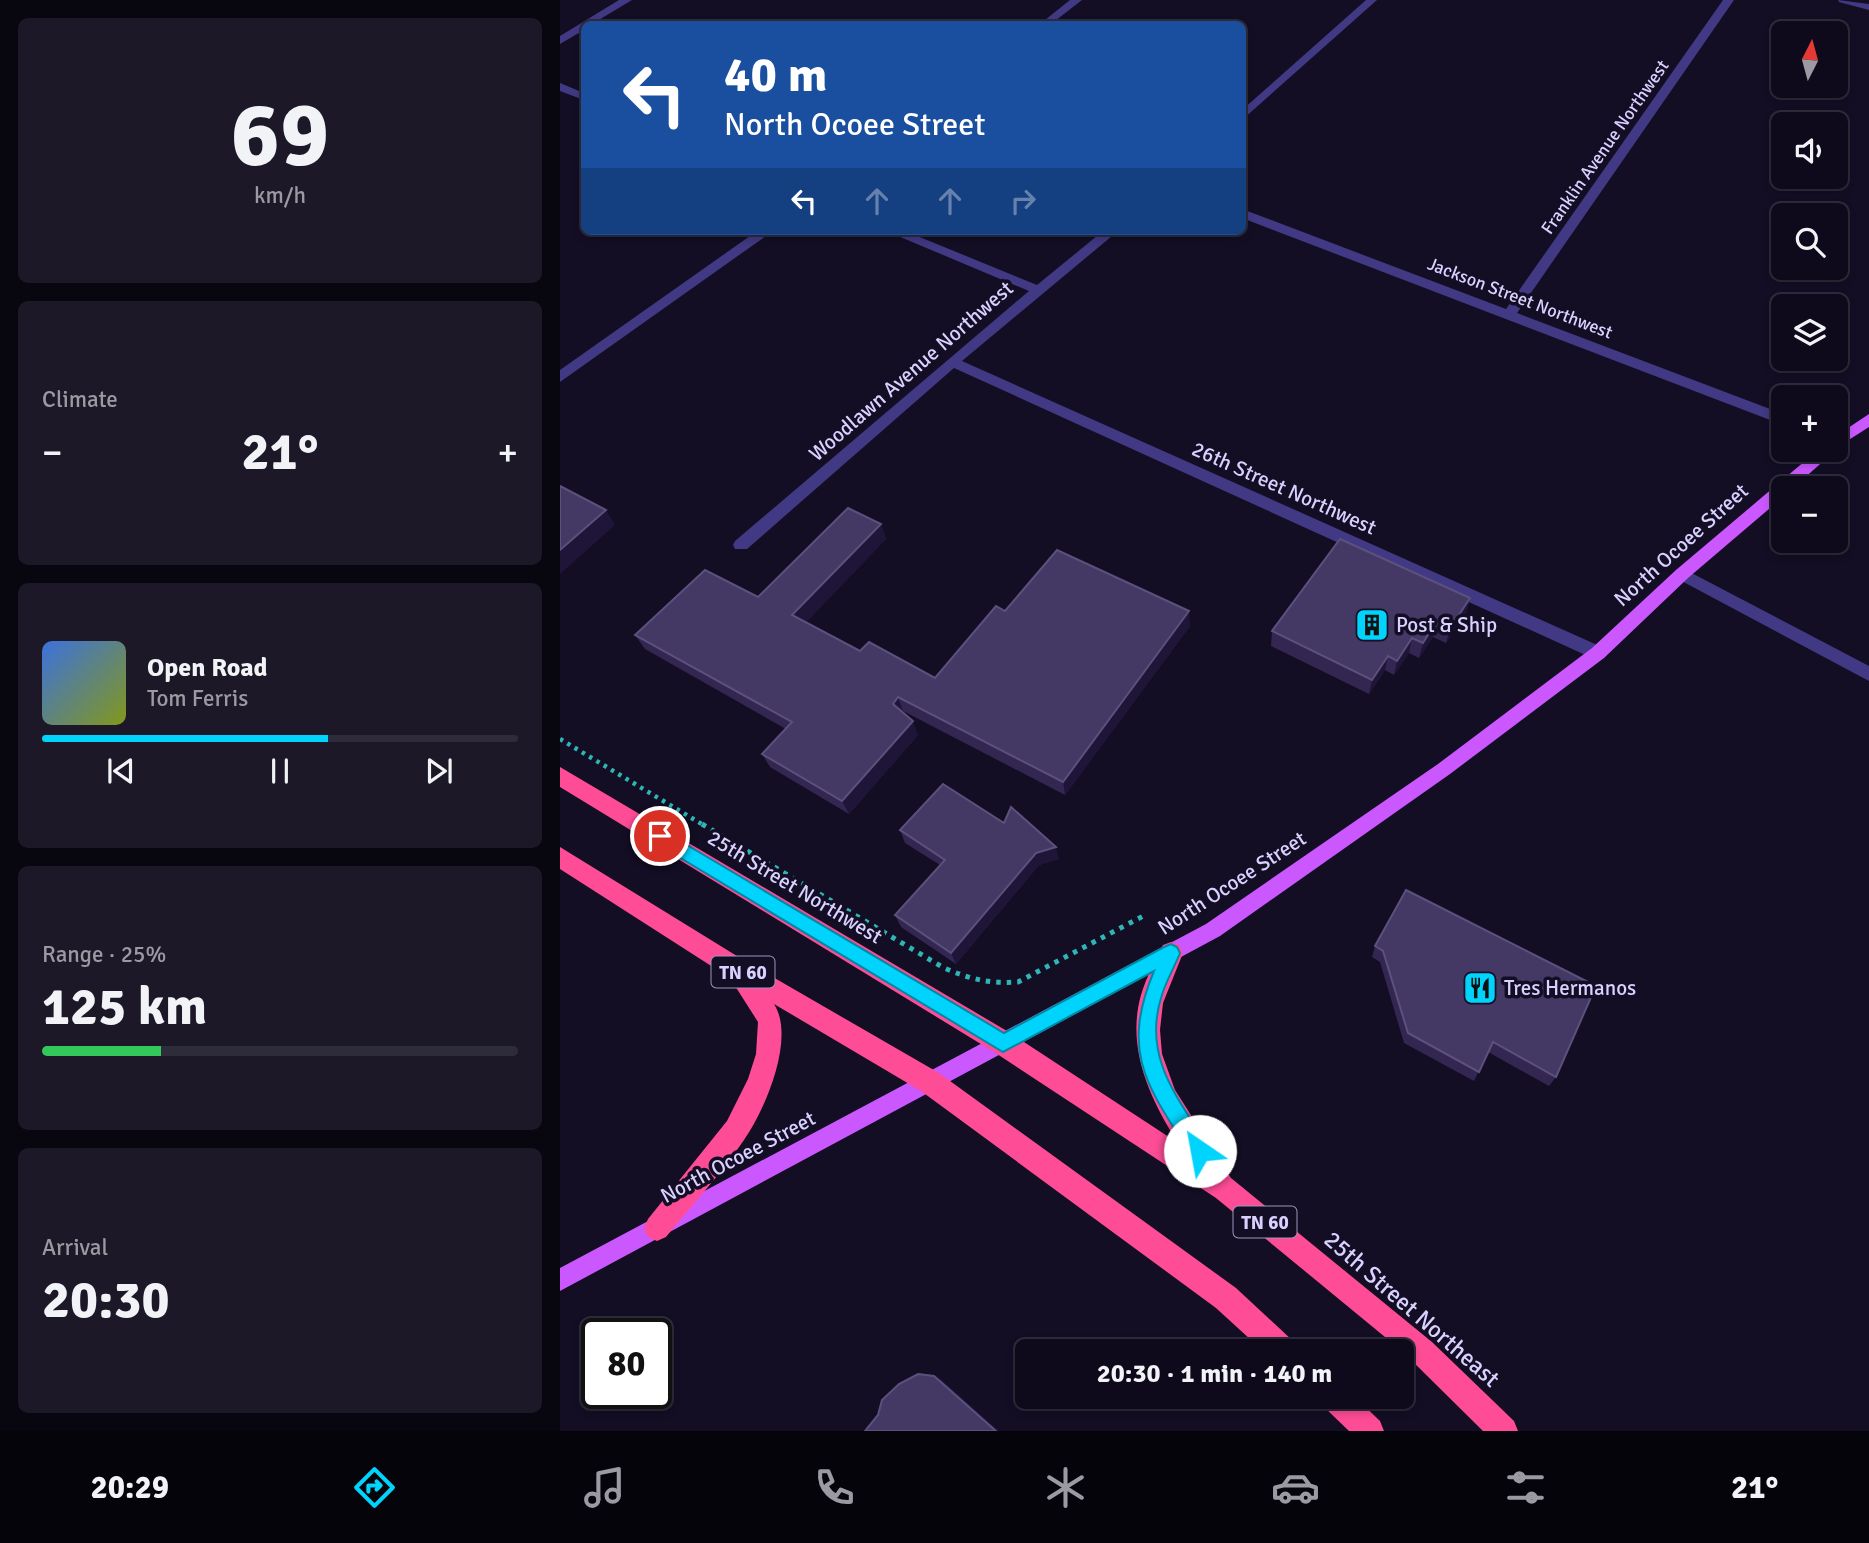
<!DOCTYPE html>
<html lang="en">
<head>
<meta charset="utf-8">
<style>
  body { margin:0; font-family:Signika,sans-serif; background:#1c1828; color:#f1f3f6; height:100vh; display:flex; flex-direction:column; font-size:26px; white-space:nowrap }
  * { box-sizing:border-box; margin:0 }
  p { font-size:23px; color:#9b9aa3 }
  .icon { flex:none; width:38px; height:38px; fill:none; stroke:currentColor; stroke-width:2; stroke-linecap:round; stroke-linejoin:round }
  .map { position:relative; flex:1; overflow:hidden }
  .side { display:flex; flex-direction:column; gap:18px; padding:18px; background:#08060f; width:560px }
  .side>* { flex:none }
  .top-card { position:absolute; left:21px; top:21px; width:665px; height:214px; border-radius:10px; box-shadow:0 4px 10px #0003,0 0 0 2px #2e2b3a; background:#1a4fa0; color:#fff; overflow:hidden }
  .needle { width:46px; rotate:6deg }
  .tools { position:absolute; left:1211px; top:21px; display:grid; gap:14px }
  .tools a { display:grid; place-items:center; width:77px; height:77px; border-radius:10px; background:#0e0a1b; box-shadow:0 4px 10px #0003,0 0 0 2px #2e2b3a; font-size:35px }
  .speed { position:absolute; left:21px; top:1318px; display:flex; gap:14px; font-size:35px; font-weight:700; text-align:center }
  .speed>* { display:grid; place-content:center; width:91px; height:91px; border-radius:50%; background:#0e0a1b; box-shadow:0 4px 10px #0003,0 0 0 2px #2e2b3a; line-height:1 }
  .speed .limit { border:4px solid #111; border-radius:10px; background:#fff; color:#111 }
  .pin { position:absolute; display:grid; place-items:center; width:60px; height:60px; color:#fff; margin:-30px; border:4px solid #fff; border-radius:50%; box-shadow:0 2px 7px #0007 }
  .me { position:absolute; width:77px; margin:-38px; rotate:327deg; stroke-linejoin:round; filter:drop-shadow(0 0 5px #0008) }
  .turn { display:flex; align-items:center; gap:24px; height:147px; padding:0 28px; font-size:32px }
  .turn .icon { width:91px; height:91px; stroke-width:2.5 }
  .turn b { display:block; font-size:49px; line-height:60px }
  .lanes { display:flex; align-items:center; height:66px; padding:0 28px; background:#0003; justify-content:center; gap:35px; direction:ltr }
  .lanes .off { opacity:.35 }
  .big { font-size:52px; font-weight:700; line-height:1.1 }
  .side .widget { flex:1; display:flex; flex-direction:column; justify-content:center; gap:10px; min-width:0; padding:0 24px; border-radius:10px; background:#1c1828 }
  .side .dial { align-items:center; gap:0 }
  .dial b { font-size:91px; line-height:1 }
  .song { display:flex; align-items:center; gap:21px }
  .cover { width:84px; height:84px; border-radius:10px; background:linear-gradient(135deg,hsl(220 70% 55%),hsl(70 70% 35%)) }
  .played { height:7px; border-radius:4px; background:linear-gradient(90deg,#00d3fc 60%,#2e2b3a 60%) }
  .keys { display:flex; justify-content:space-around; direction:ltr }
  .heat { display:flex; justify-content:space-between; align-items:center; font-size:38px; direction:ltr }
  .charge { height:10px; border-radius:5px; background:linear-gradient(90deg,#34c759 25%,#2e2b3a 0) }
  .trip { position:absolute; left:455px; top:1339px; width:399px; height:70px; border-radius:10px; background:#0e0a1b; box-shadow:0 4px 10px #0003,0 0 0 2px #2e2b3a; font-weight:700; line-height:70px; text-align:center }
  .tabs { display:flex; height:112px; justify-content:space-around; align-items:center; background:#06040b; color:#9b9aa3 }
  .tabs .icon { width:49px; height:49px }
  .tabs .current { color:#00d3fc }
  .tabs b { font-size:32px; color:#f1f3f6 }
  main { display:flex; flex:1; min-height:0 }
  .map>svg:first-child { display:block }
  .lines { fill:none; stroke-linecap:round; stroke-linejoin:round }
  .path-far1 { stroke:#2eb6b6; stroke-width:4.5; stroke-dasharray:3.5 5; stroke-linecap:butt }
  .path { stroke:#2eb6b6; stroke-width:5; stroke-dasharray:4.5 6; stroke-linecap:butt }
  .minor { fill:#413983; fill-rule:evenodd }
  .major { fill:#cb58ff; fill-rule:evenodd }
  .highway { fill:#ff4c96; fill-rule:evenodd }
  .wall { fill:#332752 }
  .shaded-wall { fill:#1e1538 }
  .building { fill:#443965; stroke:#5c517d; stroke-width:2 }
  .route { fill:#00d3fc; stroke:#0089a4; stroke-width:2 }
  .labels { text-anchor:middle; stroke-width:7; stroke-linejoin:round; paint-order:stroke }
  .far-street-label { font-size:18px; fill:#d9d1ff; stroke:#130e24 }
  .shield { fill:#130e24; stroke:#9e96bd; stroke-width:2 }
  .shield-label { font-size:19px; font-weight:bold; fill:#d9d1ff }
  .street-label { font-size:21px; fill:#d9d1ff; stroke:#130e24 }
  .poi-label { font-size:21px; fill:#d9d1ff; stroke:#130e24; text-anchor:start }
  .near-street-label { font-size:24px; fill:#d9d1ff; stroke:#130e24 }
</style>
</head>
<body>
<main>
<section class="side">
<div class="widget dial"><b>69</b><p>km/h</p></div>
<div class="widget"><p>Climate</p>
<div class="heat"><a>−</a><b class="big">21°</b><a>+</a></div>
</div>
<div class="widget">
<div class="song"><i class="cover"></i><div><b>Open Road</b><p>Tom Ferris</p></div></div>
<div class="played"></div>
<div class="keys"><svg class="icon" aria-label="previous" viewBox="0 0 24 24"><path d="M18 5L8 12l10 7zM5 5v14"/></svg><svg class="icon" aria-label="pause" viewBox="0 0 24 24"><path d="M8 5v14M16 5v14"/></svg><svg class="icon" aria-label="next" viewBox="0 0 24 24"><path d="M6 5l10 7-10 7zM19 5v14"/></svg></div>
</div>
<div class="widget"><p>Range · 25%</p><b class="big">125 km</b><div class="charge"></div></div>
<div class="widget"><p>Arrival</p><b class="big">20:30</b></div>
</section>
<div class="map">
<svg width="1309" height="1431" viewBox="0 0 1309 1431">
  <rect width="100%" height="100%" fill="#130e24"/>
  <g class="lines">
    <path class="path-far1" d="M0,739L145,826"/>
    <path class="path" d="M142,824L384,968C410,979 429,984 458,982L587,914"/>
    <path class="minor" d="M59,0H72L32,24H24V30L0,44V36Z
      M510,0H522L491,24H480Z
      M806,0H817L682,120V110Z
      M1163,0H1174L957,313L1223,414V425L682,218V209L946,309Z
      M1278,0L1309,4V10L1279,2Z
      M0,83L24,93V100L0,91Z
      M197,231H213L0,382V370Z
      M326,231H345L477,285L543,231H558L402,361L1044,648L1046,653L1044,658H1032L394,368L187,549H175L173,545L175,541L469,291Z
      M1122,568L1309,666V681L1116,578L1114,574Z"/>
    <path class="major" d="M1309,414V427L1276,448V436Z
      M1258,450H1276L1233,488H1223V497L1128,578L1044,658L890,774L660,936L0,1291V1268L646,924L878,764L1032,648L1116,570Z"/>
    <path class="highway" d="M0,767L452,1034L618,1143C590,1099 566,1048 581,995C586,978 595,961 603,945L611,942L619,945L623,953L603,1003L600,1030L602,1054L615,1090L671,1178L872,1342L954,1421L958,1431H923L842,1351L656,1198L434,1052L0,787Z
      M0,847L185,961L379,1073L676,1288L733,1341L737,1351H703L656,1308L361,1091L214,1004C236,1038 205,1110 184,1140C161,1174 132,1205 106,1237L97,1241L88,1237L84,1228L88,1219L167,1121L188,1079L196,1054L198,1022L170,978L0,869Z
      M759,1396H794L820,1421L824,1431H789L763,1406Z"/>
  </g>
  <path class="wall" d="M321,524L326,539L246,622L300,651L375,678L445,611L630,626L505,795L343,711L342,712L358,735L289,814L210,767L202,754L226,729L85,649L75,635L198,597Z
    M910,598L906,613L886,643L873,637L859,658L849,653L834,675L825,670L809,694L711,646L712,631Z
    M340,830L499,859L479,865L396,964L341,927L335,915L380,865L345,843Z
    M846,890L996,1077L989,1086L928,1052L914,1081L844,1043L820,962L812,957L815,946Z"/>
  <path class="shaded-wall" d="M46,510L55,525L0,574V550Z
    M321,524L326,539L239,630L232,615Z
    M910,598L906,613L886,643L890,629Z
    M629,611L630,626L505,795L503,782Z
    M876,622L873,637L859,658L863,643Z
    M852,638L849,653L834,675L837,661Z
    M828,656L825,670L809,694L812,680Z
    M338,697L343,711L339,718L333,704Z
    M353,721L358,735L289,814L282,801Z
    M496,847L499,859L479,865L396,964L391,953L476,853Z
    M374,1376L382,1380L439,1431H436Z"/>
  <path class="building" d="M0,486L46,510L0,550Z
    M288,508L321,524L232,615L300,651L309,642L375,678L436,606L445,611L497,550L629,611L503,782L338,697L333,704L353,721L282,801L202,754L232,722L75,635L145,570L198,597Z
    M780,539L910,598L890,629L876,622L863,643L852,638L837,661L828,656L812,680L712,631Z
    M383,784L444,823L451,807L496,847L476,853L391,953L335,915L385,860L340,830Z
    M846,890L1036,986L996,1077L933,1042L919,1072L848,1033L823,951L815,946Z
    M358,1374L374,1376L436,1431H305L318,1415L322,1400L339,1384Z"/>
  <path class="route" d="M100,829L444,1033L604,947L611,944L617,947L620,953C614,968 605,983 601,998C583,1057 617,1097 647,1144L649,1151L647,1158L640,1161L633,1158C589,1088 559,1055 594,971L443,1052L94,842L92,836L94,831Z"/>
  <defs>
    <symbol id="building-square" viewBox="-11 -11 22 22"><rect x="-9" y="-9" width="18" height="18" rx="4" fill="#00d3fc" stroke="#130e24"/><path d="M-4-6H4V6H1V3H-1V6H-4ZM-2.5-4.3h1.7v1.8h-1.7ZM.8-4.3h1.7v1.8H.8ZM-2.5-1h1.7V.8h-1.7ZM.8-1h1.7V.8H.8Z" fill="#111"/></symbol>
    <symbol id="restaurant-square" viewBox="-11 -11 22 22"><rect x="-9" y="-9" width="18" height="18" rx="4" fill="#00d3fc" stroke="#130e24"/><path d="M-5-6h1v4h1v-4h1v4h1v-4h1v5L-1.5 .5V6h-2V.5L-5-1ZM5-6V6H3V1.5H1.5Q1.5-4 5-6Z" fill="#111"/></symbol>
  </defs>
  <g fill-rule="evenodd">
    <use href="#building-square" x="793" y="606" width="38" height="38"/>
    <use href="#restaurant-square" x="901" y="969" width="38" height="38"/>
  </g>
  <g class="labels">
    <g class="far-street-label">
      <text transform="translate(1045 147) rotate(-55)" y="6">Franklin Avenue Northwest</text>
      <text transform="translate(960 298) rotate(21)" y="6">Jackson Street Northwest</text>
    </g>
    <g class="shield">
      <rect x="151.5" y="956.5" width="63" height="31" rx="5"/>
      <rect x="673.5" y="1206.5" width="63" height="31" rx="5"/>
    </g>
    <g class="shield-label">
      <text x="183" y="979">TN 60</text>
      <text x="705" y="1229">TN 60</text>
    </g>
    <g class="street-label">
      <text transform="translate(351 371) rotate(-41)" y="7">Woodlawn Avenue Northwest</text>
      <text transform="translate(724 488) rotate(24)" y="7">26th Street Northwest</text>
      <text transform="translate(1121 545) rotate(-42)" y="7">North Ocoee Street</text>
      <text transform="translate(672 883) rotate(-33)" y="7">North Ocoee Street</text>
      <text transform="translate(235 887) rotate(31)" y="7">25th Street Northwest</text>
      <text transform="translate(178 1157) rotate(-28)" y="7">North Ocoee Street</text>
    </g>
    <g class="poi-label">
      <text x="836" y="632">Post &amp; Ship</text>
      <text x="944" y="995">Tres Hermanos</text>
    </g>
    <g class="near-street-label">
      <text transform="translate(852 1309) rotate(41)" y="8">25th Street Northeast</text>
    </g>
  </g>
</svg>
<div class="tools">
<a><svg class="needle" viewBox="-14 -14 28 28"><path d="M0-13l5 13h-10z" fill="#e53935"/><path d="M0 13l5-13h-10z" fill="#9b9aa3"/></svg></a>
<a><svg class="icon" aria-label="sound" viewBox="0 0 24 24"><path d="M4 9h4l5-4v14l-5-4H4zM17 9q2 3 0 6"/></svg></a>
<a><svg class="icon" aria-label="search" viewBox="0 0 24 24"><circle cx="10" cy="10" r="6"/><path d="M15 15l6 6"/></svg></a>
<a><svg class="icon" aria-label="layers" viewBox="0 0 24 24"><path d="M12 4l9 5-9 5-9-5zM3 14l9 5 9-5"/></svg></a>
<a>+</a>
<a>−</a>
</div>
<div class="speed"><div class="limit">80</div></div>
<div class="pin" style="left:100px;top:836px;background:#d93025"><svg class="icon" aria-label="arrive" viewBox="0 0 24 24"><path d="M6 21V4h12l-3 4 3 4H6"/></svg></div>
<svg class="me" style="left:640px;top:1151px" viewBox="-20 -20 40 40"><circle r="19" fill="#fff"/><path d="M0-13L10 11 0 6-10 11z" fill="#00d3fc"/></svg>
<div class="trip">20:30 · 1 min · 140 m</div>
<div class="top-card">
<div class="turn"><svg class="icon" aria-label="left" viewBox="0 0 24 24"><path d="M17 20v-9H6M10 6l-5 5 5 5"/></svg><div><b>40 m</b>North Ocoee Street</div></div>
<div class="lanes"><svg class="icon" aria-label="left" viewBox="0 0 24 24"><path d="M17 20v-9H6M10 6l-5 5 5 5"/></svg><svg class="icon off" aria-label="ahead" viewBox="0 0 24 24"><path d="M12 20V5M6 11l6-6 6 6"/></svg><svg class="icon off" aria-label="ahead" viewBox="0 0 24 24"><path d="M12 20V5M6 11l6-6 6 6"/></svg><svg class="icon off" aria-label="right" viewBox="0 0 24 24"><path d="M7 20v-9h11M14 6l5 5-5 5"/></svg></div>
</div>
</div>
</main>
<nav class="tabs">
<b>20:29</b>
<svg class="icon current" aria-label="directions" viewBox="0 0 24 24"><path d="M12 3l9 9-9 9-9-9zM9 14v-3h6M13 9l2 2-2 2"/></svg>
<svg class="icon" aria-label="music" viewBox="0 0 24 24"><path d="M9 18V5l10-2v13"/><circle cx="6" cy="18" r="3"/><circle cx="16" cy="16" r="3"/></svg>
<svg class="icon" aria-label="phone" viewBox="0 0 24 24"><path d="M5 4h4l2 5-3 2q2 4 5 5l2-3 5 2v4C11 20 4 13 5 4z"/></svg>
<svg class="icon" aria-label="climate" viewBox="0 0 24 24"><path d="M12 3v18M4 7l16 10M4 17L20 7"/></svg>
<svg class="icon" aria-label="car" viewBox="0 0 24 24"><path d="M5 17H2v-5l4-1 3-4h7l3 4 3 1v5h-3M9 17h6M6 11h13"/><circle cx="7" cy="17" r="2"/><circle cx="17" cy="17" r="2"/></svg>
<svg class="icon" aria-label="filters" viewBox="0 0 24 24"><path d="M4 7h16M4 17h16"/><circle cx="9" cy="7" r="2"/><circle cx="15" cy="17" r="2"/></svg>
<b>21°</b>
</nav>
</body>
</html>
